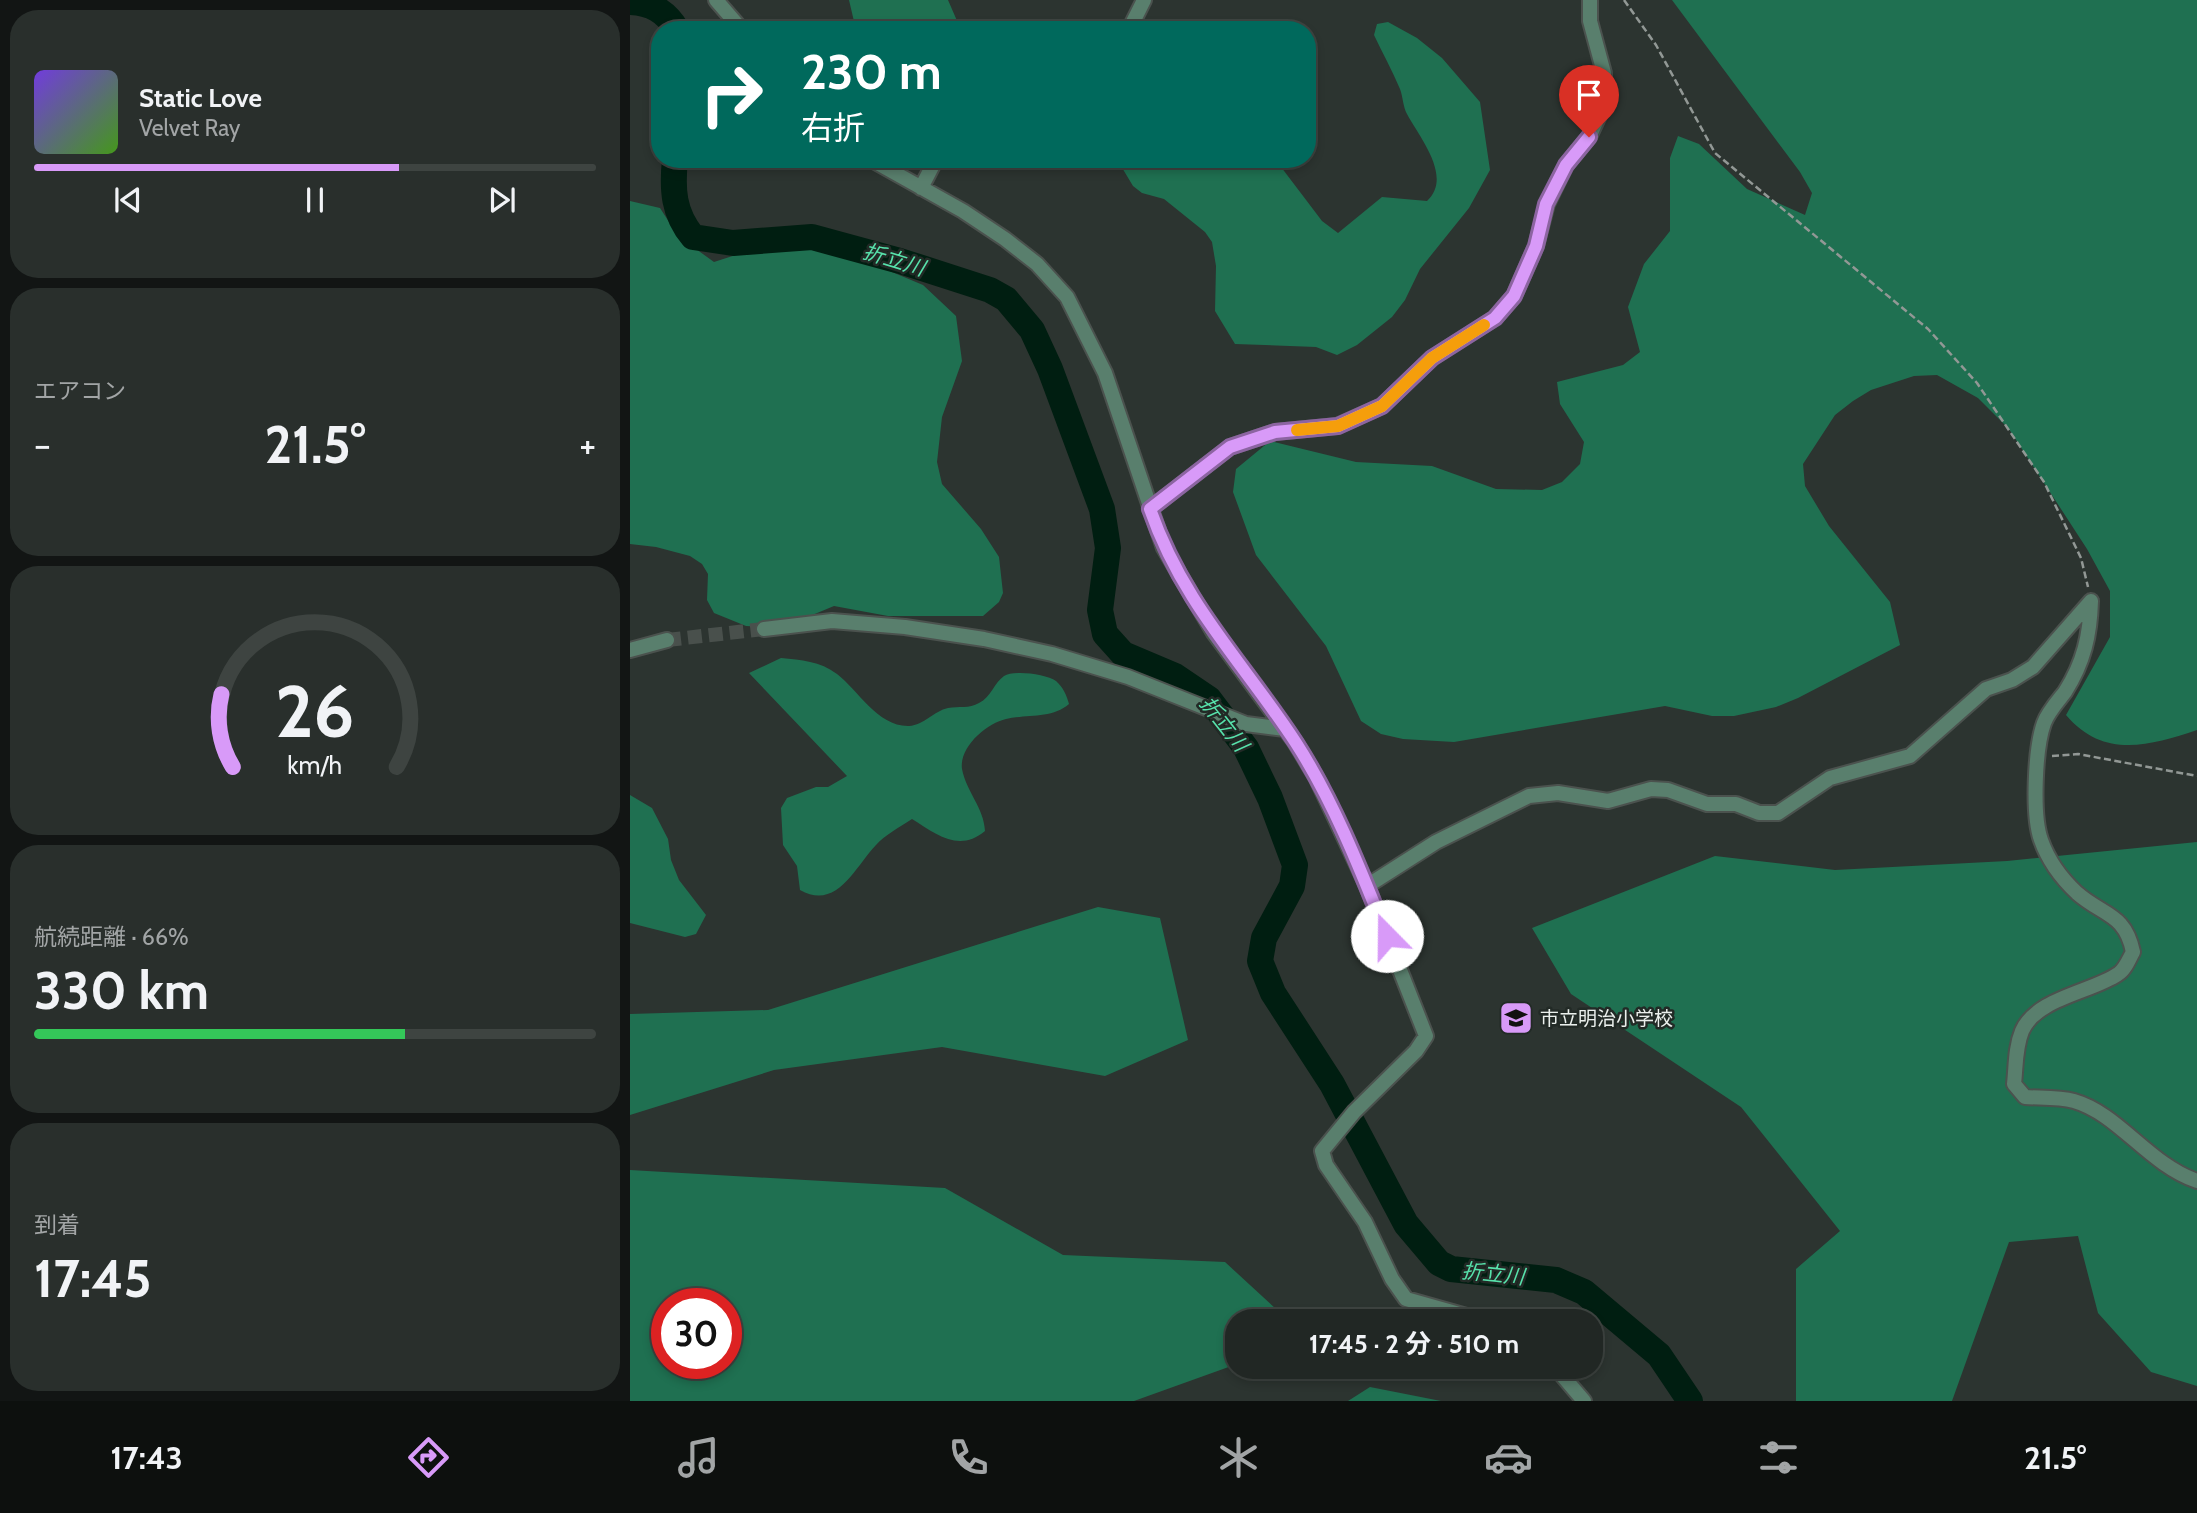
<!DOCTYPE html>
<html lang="ja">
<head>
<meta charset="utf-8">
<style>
  body { margin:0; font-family:Cabin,"Noto Sans JP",sans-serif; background:#292f2c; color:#f1f3f6; height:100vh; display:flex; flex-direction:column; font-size:26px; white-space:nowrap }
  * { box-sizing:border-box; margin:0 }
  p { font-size:23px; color:#a2a5a6 }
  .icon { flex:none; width:38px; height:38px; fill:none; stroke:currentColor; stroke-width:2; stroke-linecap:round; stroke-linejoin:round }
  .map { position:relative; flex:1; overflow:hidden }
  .panel { display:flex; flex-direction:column; gap:10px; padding:10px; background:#121514; width:630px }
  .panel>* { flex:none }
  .banner { position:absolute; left:21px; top:21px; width:665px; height:147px; border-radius:28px; box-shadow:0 4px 10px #0003,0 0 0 2px #3e4441; background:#00695c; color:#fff; overflow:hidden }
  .speed { position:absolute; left:21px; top:1288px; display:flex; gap:14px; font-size:35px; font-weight:700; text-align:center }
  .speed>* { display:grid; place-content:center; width:91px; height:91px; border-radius:50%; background:#212724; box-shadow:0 4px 10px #0003,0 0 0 2px #3e4441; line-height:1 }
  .speed .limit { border:10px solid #d22; background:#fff; color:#111 }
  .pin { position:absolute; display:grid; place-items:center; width:60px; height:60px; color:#fff; margin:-72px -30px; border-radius:50% 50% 50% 0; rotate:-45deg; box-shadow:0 0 7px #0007 }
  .pin .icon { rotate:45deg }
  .me { position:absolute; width:77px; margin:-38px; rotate:338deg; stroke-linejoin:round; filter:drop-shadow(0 0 5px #0008) }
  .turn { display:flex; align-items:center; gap:24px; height:147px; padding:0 35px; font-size:32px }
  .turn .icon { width:91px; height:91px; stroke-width:2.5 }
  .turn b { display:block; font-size:49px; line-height:60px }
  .big { font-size:52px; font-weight:700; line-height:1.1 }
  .panel .tile { flex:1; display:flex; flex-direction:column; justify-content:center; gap:10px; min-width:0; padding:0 24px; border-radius:28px; background:#292f2c }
  .panel .dial { align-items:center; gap:0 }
  .dial svg { height:182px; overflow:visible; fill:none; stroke:#3e4441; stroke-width:7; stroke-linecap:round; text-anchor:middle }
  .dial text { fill:#f1f3f6; stroke:none }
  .song { display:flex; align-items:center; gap:21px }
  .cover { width:84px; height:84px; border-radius:10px; background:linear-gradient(135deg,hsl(260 70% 55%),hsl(100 70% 35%)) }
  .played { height:7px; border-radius:4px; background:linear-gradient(90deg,#d89af8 65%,#3e4441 65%) }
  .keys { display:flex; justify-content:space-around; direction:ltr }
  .heat { display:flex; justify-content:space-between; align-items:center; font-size:38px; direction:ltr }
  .charge { height:10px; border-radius:5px; background:linear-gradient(90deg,#34c759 66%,#3e4441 0) }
  .trip { position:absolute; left:595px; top:1309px; width:378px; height:70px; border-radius:28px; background:#212724; box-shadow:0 4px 10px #0003,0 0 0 2px #3e4441; font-weight:700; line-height:70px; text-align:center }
  .dock { display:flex; height:112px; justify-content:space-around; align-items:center; background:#0d100e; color:#a2a5a6 }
  .dock .icon { width:49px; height:49px }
  .dock .on { color:#d89af8 }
  .dock b { font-size:32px; color:#f1f3f6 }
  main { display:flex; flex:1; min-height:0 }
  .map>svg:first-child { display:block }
  .forest { fill:#1f7051; fill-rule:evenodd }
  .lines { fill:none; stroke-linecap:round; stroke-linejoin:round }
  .river { stroke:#001e11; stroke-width:26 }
  .street-tunnel { stroke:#49504c; stroke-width:14; stroke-dasharray:14 7; stroke-linecap:butt }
  .street-casing { stroke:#4b524e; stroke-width:18 }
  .path { stroke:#929895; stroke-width:2.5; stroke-dasharray:7 3.5; stroke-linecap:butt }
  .street { stroke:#597f6d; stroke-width:14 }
  .route-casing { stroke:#8c64a1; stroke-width:18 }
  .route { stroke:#d89af8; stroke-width:12 }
  .slow { stroke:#f59e0b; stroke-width:12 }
  .labels { text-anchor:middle; stroke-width:5; stroke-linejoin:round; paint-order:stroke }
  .poi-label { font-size:19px; fill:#ebf0ed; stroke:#222a26; text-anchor:start }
  .water-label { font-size:21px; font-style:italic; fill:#57e2ab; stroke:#222a26 }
</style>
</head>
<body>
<main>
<section class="panel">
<div class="tile">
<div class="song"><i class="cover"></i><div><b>Static Love</b><p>Velvet Ray</p></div></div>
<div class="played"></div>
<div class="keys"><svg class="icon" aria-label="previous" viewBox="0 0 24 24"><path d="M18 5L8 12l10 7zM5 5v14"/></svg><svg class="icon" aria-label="pause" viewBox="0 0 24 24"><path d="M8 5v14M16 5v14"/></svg><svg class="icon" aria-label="next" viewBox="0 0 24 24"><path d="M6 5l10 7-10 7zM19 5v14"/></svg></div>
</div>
<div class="tile"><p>エアコン</p>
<div class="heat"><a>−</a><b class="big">21.5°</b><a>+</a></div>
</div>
<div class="tile dial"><svg viewBox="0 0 100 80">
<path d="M14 69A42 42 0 1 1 86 69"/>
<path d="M14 69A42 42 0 0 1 9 37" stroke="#d89af8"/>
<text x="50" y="56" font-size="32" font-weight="700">26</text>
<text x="50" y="72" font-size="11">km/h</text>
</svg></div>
<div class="tile"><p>航続距離 · 66%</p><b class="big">330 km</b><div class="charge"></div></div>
<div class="tile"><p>到着</p><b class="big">17:45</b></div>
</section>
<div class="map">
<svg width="1567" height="1401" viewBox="0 0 1567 1401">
  <rect width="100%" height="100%" fill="#2c3430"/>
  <path class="forest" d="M219,0H318L331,30H226Z
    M1042,0H1567V730C1519,746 1473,759 1436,715L1480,637V591L1457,549L1379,429L1348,398L1307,375L1284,376L1241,390L1223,401L1205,415L1173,464L1175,486L1199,526L1260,602L1270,645L1168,698L1146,707L1104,716H1082L1035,706L824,742L773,739L751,734L731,721L696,646L626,555L603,492L606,469L640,441L726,462L802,466L866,489L912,490L932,482L950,464L954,442L930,404L927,382L993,365L1010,352L998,307L1014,264L1040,231V158L1048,136L1069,144L1117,189L1175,215L1182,193L1170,172Z
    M758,22L787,38L812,58L850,102L860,170L839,208L790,269L775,300L762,317L727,345L707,355L686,347L605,344L585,311L586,266L582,242L575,232L534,199L512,193L503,186L491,166L483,159H645L692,221L708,233L752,197L797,201C823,177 790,138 777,114C773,107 773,97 770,89C762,70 752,52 744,35L747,24Z
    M0,201L30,208L48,236L84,262L152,240L188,241L293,285L326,316L332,361L312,417L307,462L312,484L351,529L369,557L373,593L369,602L353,616H258L204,606L151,628L116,626L84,613L77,600L78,574L72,564L60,556L26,547L0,544Z
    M151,658C171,660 190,661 207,674C228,690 248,727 279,726C294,725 304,711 318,708C329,706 339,709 349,703C361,697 364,683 374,676C384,670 416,674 426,681C433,687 437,696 439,704C422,719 397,714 376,719C357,723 329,747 332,769C336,791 354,808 355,831C329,853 306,834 282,819C270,827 255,835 246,845C225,867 207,911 170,890L167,866L153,845L151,808L157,798L186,787H198L217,776L119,673Z
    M0,795L22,808L38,839L41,860L49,880L76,915L66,934L55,937L0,923Z
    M1567,842V1386L1521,1372L1468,1313L1448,1236L1379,1242L1322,1401H1166V1269L1210,1231L1111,1107L941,994L902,928L1085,856L1205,870L1377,861Z
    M468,907L530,918L558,1040L475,1076L312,1047L144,1070L0,1115V1014L138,1010Z
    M0,1170L315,1188L433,1255L595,1262L646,1309L639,1321H607V1364L504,1401H0ZM37,1304H96V1363H37Z
    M740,1387L811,1401H718Z"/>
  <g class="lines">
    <path class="river" d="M0,2C21,3 36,11 47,30
      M45,159C42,189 43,213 63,237L103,243L182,237L270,261L360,290L376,299L402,330L420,369L472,509L478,548L470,610L475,634L493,654L545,676L579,699L616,748L640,798L665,865L662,886L634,938L630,961L643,993L702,1084L776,1224L809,1263L821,1269L926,1280L954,1292L1029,1355L1060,1401"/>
    <path class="street-tunnel" d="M37,640L134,629"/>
    <defs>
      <path id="street" d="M86,0L112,30
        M499,30L514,0
        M240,159L333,211L375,239L407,264L437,297L475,373L534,548L584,633L665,742L686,777L737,886L796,1036L786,1051L724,1112L692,1151L696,1165L735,1222L762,1279L776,1299L854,1321
        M291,188L306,159
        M520,509L600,447L645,432L707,426L752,406L802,358L865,318L884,296L906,246L917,204L936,165L959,137L974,105V73L960,21V0
        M1461,601C1460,635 1454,662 1435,692C1428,701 1418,712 1414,723C1405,748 1402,815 1411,840C1418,860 1432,879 1447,893C1473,916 1495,913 1503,952C1499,959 1495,970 1488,974C1462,992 1406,998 1392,1031C1385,1048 1386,1067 1384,1084L1395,1097C1410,1098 1429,1097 1444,1101C1489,1114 1518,1164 1567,1181
        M134,629L202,621L275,627L354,639L422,654L498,677L616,724L655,729
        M0,650L37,640
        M737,886L806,842L899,796L928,793L978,801L1021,789L1038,790L1077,804H1106L1129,813H1148L1200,778L1280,756L1356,689L1382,680L1403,667L1461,601
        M925,1367L954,1401"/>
    </defs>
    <use href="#street" class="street-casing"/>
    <path class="path" d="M994,0L1026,45L1085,153L1298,329L1347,383L1414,482L1451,558L1458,587
      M1422,756L1448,754L1567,776"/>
    <use href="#street" class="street"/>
  </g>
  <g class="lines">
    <defs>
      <path id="route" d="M757,936C731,871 704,802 666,743C613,662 553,604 520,509L600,447L645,432L708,426L752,406L802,358L865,318L884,296L906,246L916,204L936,165L959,137"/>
    </defs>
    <use href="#route" class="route-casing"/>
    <use href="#route" class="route"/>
    <path class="slow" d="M667,430L708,426L752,406L802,358L854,325"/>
  </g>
  <defs>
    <symbol id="school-square" viewBox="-11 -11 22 22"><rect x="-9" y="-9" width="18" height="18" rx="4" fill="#d89af8" stroke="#222a26"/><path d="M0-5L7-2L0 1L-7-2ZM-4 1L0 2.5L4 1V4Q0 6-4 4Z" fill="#111"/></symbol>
  </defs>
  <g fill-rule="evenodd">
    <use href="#school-square" x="867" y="999" width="38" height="38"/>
  </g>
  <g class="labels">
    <g class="poi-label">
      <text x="910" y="1025">市立明治小学校</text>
    </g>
    <g class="water-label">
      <text transform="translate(264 260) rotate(17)" y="7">折立川</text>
      <text transform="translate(594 724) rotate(52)" y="7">折立川</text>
      <text transform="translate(863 1274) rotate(6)" y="7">折立川</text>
    </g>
  </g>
</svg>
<div class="speed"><div class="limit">30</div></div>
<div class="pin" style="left:959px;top:137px;background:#d93025"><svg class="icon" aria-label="arrive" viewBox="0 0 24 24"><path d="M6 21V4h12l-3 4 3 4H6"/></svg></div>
<svg class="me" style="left:757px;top:936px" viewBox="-20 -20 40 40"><circle r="19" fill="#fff"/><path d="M0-13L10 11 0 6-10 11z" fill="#d89af8"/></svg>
<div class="trip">17:45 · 2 分 · 510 m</div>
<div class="banner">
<div class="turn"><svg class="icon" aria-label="right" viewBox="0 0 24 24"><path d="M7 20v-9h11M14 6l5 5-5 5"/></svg><div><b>230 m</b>右折</div></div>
</div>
</div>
</main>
<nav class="dock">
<b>17:43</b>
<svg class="icon on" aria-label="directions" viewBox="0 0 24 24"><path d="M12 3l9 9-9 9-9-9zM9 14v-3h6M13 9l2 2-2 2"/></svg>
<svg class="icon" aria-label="music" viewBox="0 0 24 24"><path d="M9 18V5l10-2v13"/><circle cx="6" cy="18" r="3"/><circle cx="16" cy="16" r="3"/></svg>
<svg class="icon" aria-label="phone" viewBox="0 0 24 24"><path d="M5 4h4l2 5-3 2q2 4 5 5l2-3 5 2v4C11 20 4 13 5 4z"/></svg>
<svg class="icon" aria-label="climate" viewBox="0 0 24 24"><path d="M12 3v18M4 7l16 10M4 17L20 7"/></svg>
<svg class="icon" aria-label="car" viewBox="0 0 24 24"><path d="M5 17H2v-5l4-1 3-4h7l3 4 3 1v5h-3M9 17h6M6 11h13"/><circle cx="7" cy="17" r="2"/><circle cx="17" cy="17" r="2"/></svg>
<svg class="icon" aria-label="filters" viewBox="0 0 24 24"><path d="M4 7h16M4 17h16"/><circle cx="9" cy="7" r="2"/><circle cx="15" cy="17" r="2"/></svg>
<b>21.5°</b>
</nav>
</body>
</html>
